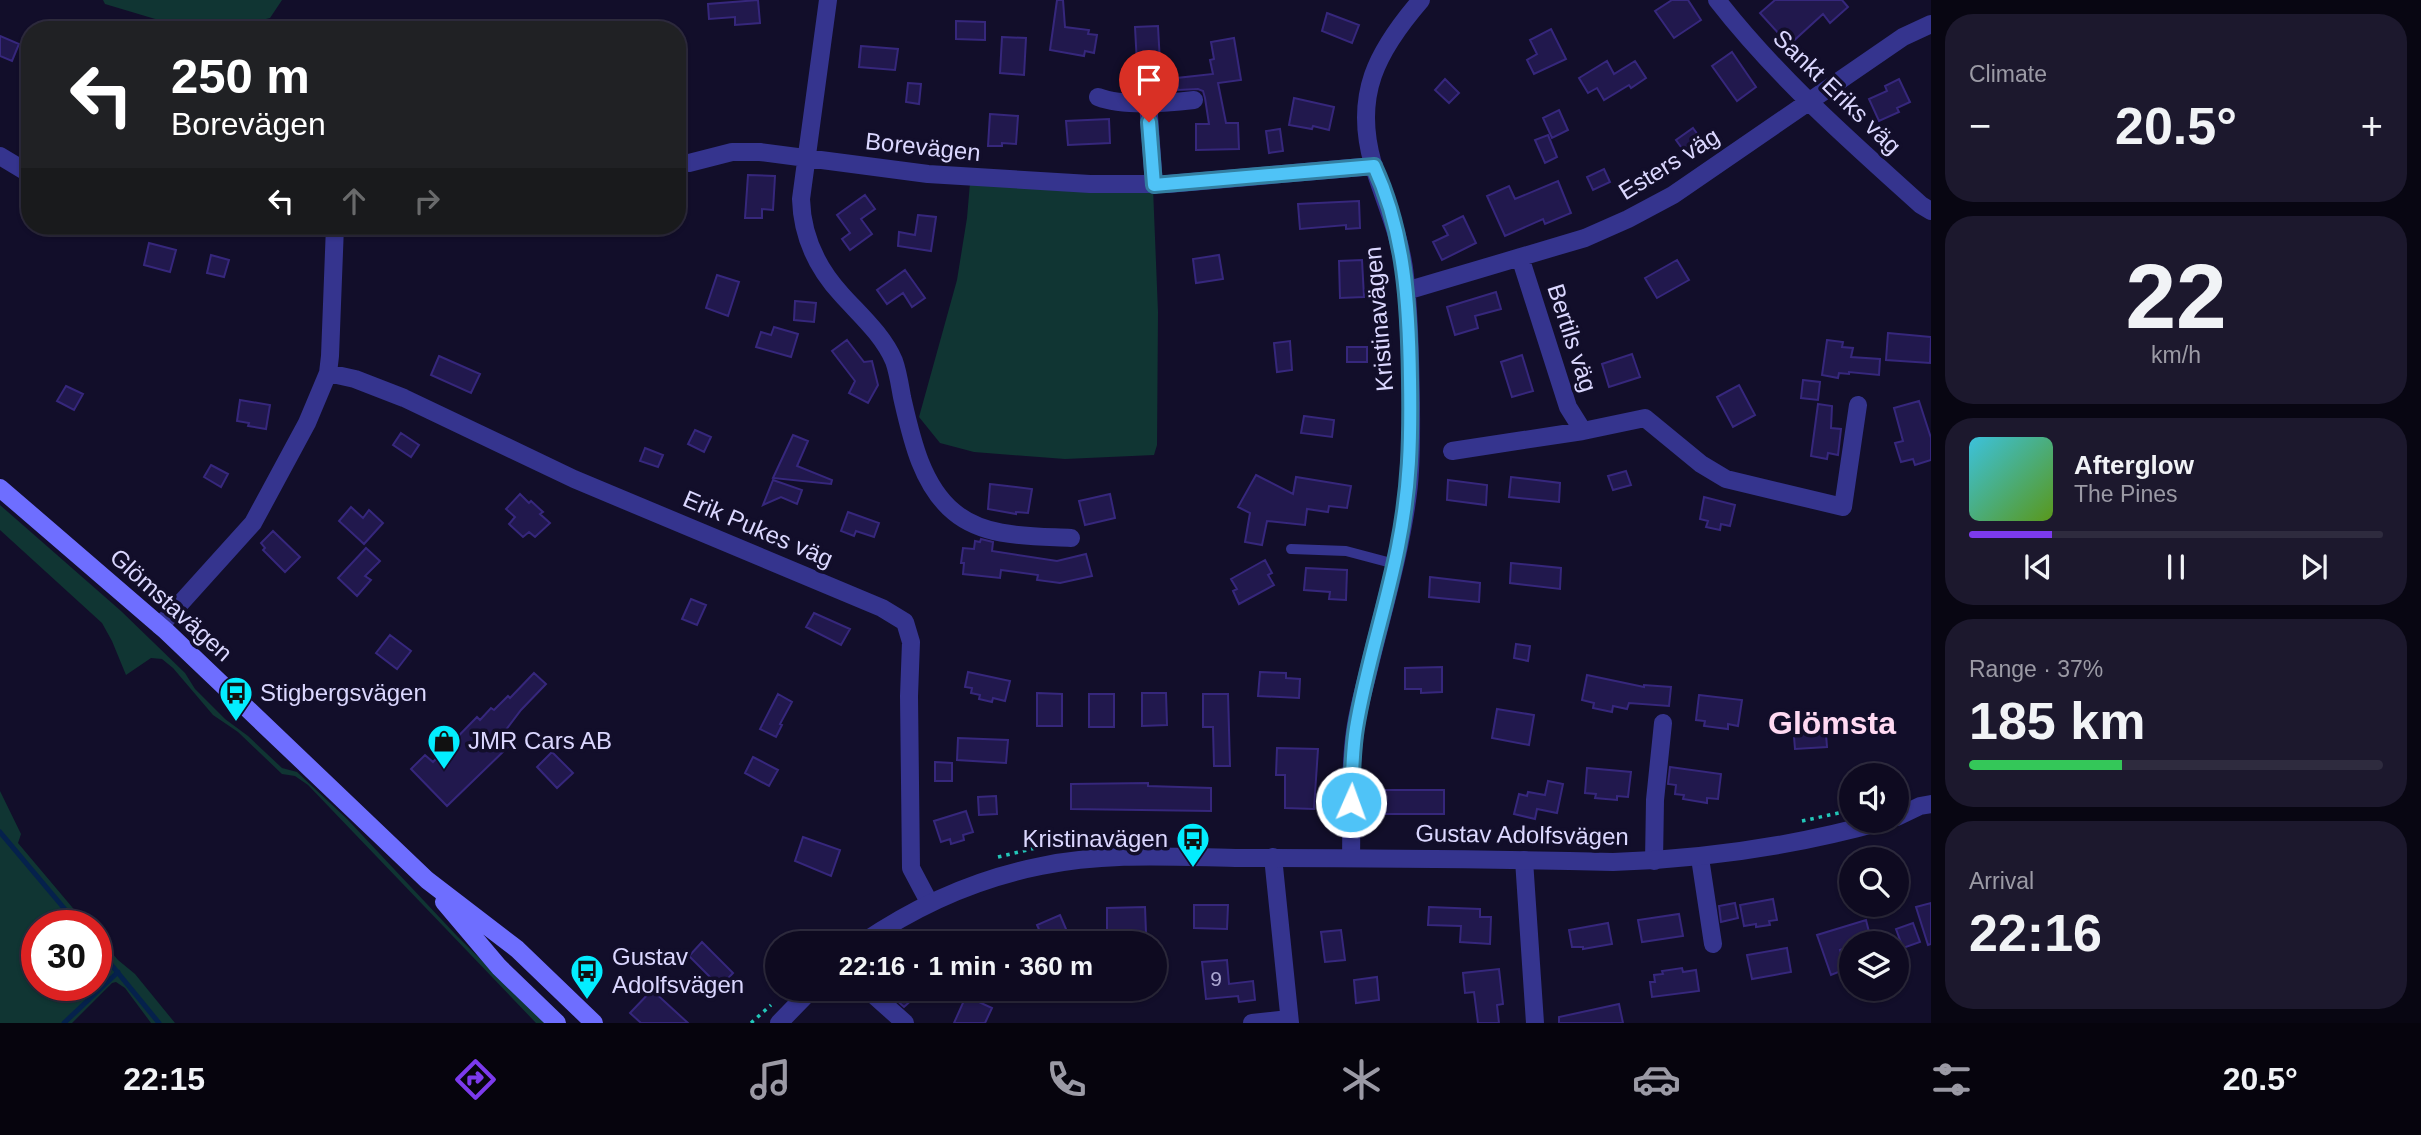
<!DOCTYPE html>
<html lang="en">
<head>
<meta charset="utf-8">
<style>
  body { margin:0; font-family:Helvetica,sans-serif; background:#1c182d; color:#f1f3f6; height:100vh; display:flex; flex-direction:column; font-size:26px; white-space:nowrap }
  * { box-sizing:border-box; margin:0 }
  p { font-size:23px; color:#9b9aa5 }
  .icon { flex:none; width:38px; height:38px; fill:none; stroke:currentColor; stroke-width:2; stroke-linecap:round; stroke-linejoin:round }
  .map { position:relative; flex:1; overflow:hidden }
  .panel { display:flex; flex-direction:column; gap:14px; padding:14px; background:#080612; width:490px }
  .panel>* { flex:none }
  .top-card { position:absolute; left:21px; top:21px; width:665px; height:214px; border-radius:28px; box-shadow:0 2px 5px #0004,0 0 0 2px #2e2b3e; background:#202124; color:#fff; overflow:hidden }
  .fabs { position:absolute; left:1839px; top:763px; display:grid; gap:14px }
  .fabs a { display:grid; place-items:center; width:70px; height:70px; border-radius:50%; background:#0e0a20; box-shadow:0 2px 5px #0004,0 0 0 2px #2e2b3e; font-size:35px }
  .speed { position:absolute; left:21px; top:910px; display:flex; gap:14px; font-size:35px; font-weight:700; text-align:center }
  .speed>* { display:grid; place-content:center; width:91px; height:91px; border-radius:50%; background:#0e0a20; box-shadow:0 2px 5px #0004,0 0 0 2px #2e2b3e; line-height:1 }
  .speed .limit { border:10px solid #d22; background:#fff; color:#111 }
  .pin { position:absolute; display:grid; place-items:center; width:60px; height:60px; color:#fff; margin:-72px -30px; border-radius:50% 50% 50% 0; rotate:-45deg; box-shadow:0 0 7px #0007 }
  .pin .icon { rotate:45deg }
  .me { position:absolute; width:77px; margin:-38px; rotate:2deg; stroke-linejoin:round; filter:drop-shadow(0 0 5px #0008) }
  .turn { display:flex; align-items:center; gap:24px; height:147px; padding:0 35px; font-size:32px }
  .turn .icon { width:91px; height:91px; stroke-width:2.5 }
  .turn b { display:block; font-size:49px; line-height:60px }
  .lanes { display:flex; align-items:center; height:66px; padding:0 35px; background:#0003; justify-content:center; gap:35px; direction:ltr }
  .lanes .off { opacity:.35 }
  .big { font-size:52px; font-weight:600; line-height:1.1 }
  .panel .card { flex:1; display:flex; flex-direction:column; justify-content:center; gap:10px; min-width:0; padding:0 24px; border-radius:28px; background:#1c182d }
  .panel .dial { align-items:center; gap:0 }
  .dial b { font-size:91px; line-height:1 }
  .song { display:flex; align-items:center; gap:21px }
  .cover { width:84px; height:84px; border-radius:10px; background:linear-gradient(135deg,hsl(190 70% 55%),hsl(90 70% 35%)) }
  .played { height:7px; border-radius:4px; background:linear-gradient(90deg,#7c3aed 20%,#2e2b3e 20%) }
  .keys { display:flex; justify-content:space-around; direction:ltr }
  .heat { display:flex; justify-content:space-between; align-items:center; font-size:38px; direction:ltr }
  .charge { height:10px; border-radius:5px; background:linear-gradient(90deg,#34c759 37%,#2e2b3e 0) }
  .trip { position:absolute; left:765px; top:931px; width:402px; height:70px; border-radius:35px; background:#0e0a20; box-shadow:0 2px 5px #0004,0 0 0 2px #2e2b3e; font-weight:600; line-height:70px; text-align:center }
  .tabs { display:flex; height:112px; justify-content:space-around; align-items:center; background:#06040d; color:#9b9aa5 }
  .tabs .icon { width:49px; height:49px }
  .tabs .active { color:#7c3aed }
  .tabs b { font-size:32px; color:#f1f3f6 }
  main { display:flex; flex:1; min-height:0 }
  .map>svg:first-child { display:block }
  .green { fill:#103533 }
  .lines { fill:none; stroke-linecap:round; stroke-linejoin:round }
  .stream { stroke:#05214c; stroke-width:5 }
  .building { fill:#21184d; stroke:#36277c; stroke-width:2 }
  .path { stroke:#23c7b9; stroke-width:3.5; stroke-dasharray:3.5 5; stroke-linecap:butt }
  .service { stroke:#35348e; stroke-width:10 }
  .minor { stroke:#35348e; stroke-width:18 }
  .tertiary { stroke:#35348e; stroke-width:18 }
  .secondary { stroke:#6e6eff; stroke-width:18 }
  .route-casing { stroke:#337fa1; stroke-width:18 }
  .route { stroke:#4fc3f7; stroke-width:12 }
  .labels { text-anchor:middle; stroke-width:7; stroke-linejoin:round; paint-order:stroke }
  .number-label { font-size:21px; fill:#aca7d2 }
  .street-label { font-size:24px; fill:#dbd7ff; stroke:#120e2a }
  .poi-label { font-size:24px; fill:#dbd7ff; stroke:#120e2a; text-anchor:start }
  .district-label { font-size:32px; font-weight:bold; fill:#ffd9f2; stroke:#120e2a }
</style>
</head>
<body>
<main>
<div class="map">
<svg width="1931" height="1023" viewBox="0 0 1931 1023">
  <rect width="100%" height="100%" fill="#120e2a"/>
  <path class="green" d="M103,0H282L270,18L222,30H192L105,4Z
    M970,183L1153,188L1158,312L1157,445L1154,455L1065,459L974,452L940,443L919,417L957,280L967,218Z
    M0,505L121,611L185,673L195,689L225,719L248,736L282,768L297,772L347,819L457,936L545,1023H536L308,785L295,776L282,774L238,732L213,715L173,668L162,659L151,658L126,675L112,641L102,623L0,530Z
    M0,791L21,834L18,843L88,926H37V985H96V935L118,960L135,974L175,1023H151L125,988L116,982L112,983L72,1023H0Z"/>
  <g class="lines">
    <path class="stream" d="M0,832L79,926
      M96,946L159,1023
      M64,1023L118,972"/>
  </g>
  <path class="building" d="M758,0L760,23L735,25V17L709,19L708,4Z
    M1057,0H1063L1065,27L1089,30L1088,34L1097,35L1094,53L1085,51L1084,56L1050,50Z
    M1672,0H1688L1701,20L1674,38L1655,11Z
    M1775,0H1842L1848,7L1830,23L1823,14L1789,45L1760,13Z
    M1327,13L1359,25L1352,43L1322,31Z
    M956,21L985,22V40L956,39Z
    M1158,26L1160,63L1137,64L1135,27Z
    M1551,29L1566,59L1534,74L1527,60L1537,54L1530,40Z
    M0,36L19,44L12,61L0,56Z
    M1002,37L1026,38L1024,75L1000,73Z
    M1234,38L1241,80L1218,83L1226,123H1238L1239,149L1196,150V124H1209L1205,98L1203,91L1198,89L1178,90L1177,78L1213,74L1210,60L1214,59L1211,42Z
    M861,46L898,49L895,70L859,67Z
    M1732,52L1756,87L1737,101L1712,66Z
    M1607,61L1614,74L1635,61L1646,78L1631,88L1629,85L1604,100L1597,88L1588,93L1579,78Z
    M1445,79L1459,93L1449,103L1435,90Z
    M1899,79L1910,102L1897,108L1899,112L1879,121L1869,99L1887,91L1885,86Z
    M908,83L921,84L919,104L906,102Z
    M1294,98L1334,107L1329,130L1313,126L1312,129L1289,125Z
    M1559,110L1568,130L1552,138L1543,118Z
    M990,114L1018,116L1016,144L1002,143V146H988Z
    M1109,119L1110,143L1068,145L1066,121Z
    M1693,128L1706,146L1689,158L1676,140Z
    M1280,129L1283,151L1269,153L1266,131Z
    M1548,135L1557,157L1545,163L1535,140Z
    M1604,169L1610,182L1593,190L1587,177Z
    M748,175L775,176L773,210L762,209V218H745Z
    M1558,181L1571,213L1545,224L1543,219L1505,236L1487,196L1509,186L1515,199Z
    M865,195L875,209L861,219L872,234L850,250L842,239L850,233L837,215Z
    M1359,201L1360,228L1346,229V225L1300,229L1298,204Z
    M918,215L936,217L931,251L898,246L899,232L915,235Z
    M1463,216L1476,243L1442,260L1433,242L1448,235L1443,226Z
    M149,243L176,250L170,272L144,265Z
    M211,255L229,260L224,277L207,273Z
    M1219,255L1223,279L1196,283L1193,259Z
    M1362,260L1364,297L1340,298L1339,261Z
    M1677,260L1689,280L1657,298L1645,278Z
    M905,270L925,298L912,307L903,293L887,304L877,290Z
    M717,275L739,282L728,316L706,308Z
    M1496,292L1501,309L1475,316L1478,328L1455,335L1447,307Z
    M795,301L816,303L814,322L794,320Z
    M774,327L798,334L791,357L756,347L761,332L771,335Z
    M1888,333L1931,337L1930,363L1886,360Z
    M847,340L864,362L872,361L878,385L868,403L849,393L855,381L832,351Z
    M1827,340L1843,342L1842,347L1853,348L1851,357L1880,359L1879,375L1849,372V374L1839,373L1838,378L1822,375Z
    M1290,341L1292,370L1277,372L1274,343Z
    M1347,347H1367V362H1347Z
    M1632,354L1640,377L1609,387L1602,364Z
    M1522,355L1533,391L1512,397L1501,362Z
    M439,356L480,374L471,393L431,375Z
    M1803,380L1820,382L1818,400L1801,398Z
    M1739,385L1755,415L1733,427L1717,397Z
    M66,386L83,394L74,410L57,401Z
    M240,400L270,405L266,429L248,426L249,423L237,421Z
    M1919,401L1931,438V460L1915,465L1913,459L1901,462L1895,443L1903,441L1894,408Z
    M1818,404L1832,406L1831,428L1841,429L1838,455L1828,453L1827,459L1811,456Z
    M1304,416L1334,420L1332,437L1301,433Z
    M695,430L711,437L704,452L688,444Z
    M401,433L419,445L411,457L393,445Z
    M793,435L808,441L797,466L832,480L831,484L773,478Z
    M645,448L663,455L658,467L640,461Z
    M211,465L228,474L221,487L204,477Z
    M1626,471L1631,485L1613,490L1608,476Z
    M1256,475L1293,494L1296,477L1351,486L1347,508L1329,506L1328,512L1307,509L1305,525L1267,521L1262,545L1245,542L1250,513L1238,507Z
    M1511,477L1560,483L1559,502L1509,497Z
    M773,480L802,490L797,504L781,497L763,505Z
    M1448,480L1487,485L1486,505L1447,500Z
    M990,484L1032,489L1028,513L1016,512V514L988,509Z
    M520,494L529,503L531,501L543,512L540,514L550,523L535,537L529,532L523,537L509,524L515,517L506,509Z
    M1110,494L1115,518L1085,525L1079,501Z
    M697,497L712,504L706,515L692,509Z
    M1704,497L1735,505L1730,526L1721,524L1720,530L1706,527L1708,521L1700,519Z
    M351,507L363,518L369,510L383,523L364,544L339,521Z
    M848,512L879,523L874,537L856,531L854,536L841,531Z
    M273,531L300,557L285,572L263,550L265,548L261,543Z
    M981,539L993,542L992,551L1057,561L1086,554L1092,576L1060,583L1037,580L1038,575L1001,570L1000,578L963,574L964,563H961L963,548L974,549L975,541L980,542Z
    M366,548L380,561L365,576L371,580L357,596L338,578Z
    M1265,560L1272,573L1268,575L1274,585L1239,604L1233,591L1237,589L1231,579Z
    M1511,563L1561,568L1560,589L1510,583Z
    M1306,568L1347,570L1346,600L1329,599L1330,592L1304,590Z
    M1430,577L1480,583L1479,602L1429,597Z
    M691,599L706,605L697,625L682,619Z
    M814,613L850,629L841,645L806,627Z
    M390,635L411,651L397,669L376,653Z
    M1516,644L1530,646L1528,661L1514,658Z
    M1442,667V692L1421,693V689H1405V668Z
    M968,672L1010,681L1005,701L993,698L992,702L979,699L980,695L971,693L972,688L965,687Z
    M1260,672L1286,673V678L1300,679L1299,698L1258,696Z
    M534,673L546,684L521,710L499,739L508,747L447,806L411,769L425,755L433,762L477,717L480,720L491,708L494,710L508,696L510,698Z
    M1587,675L1644,687V685L1671,687L1669,706L1629,703L1627,709L1613,706L1612,712L1593,708L1594,703L1582,700Z
    M1037,693L1062,694V726H1037Z
    M1142,693H1166L1167,725L1142,726Z
    M778,694L792,702L780,724L782,725L776,737L760,729Z
    M1089,694H1114V727H1089Z
    M1203,694H1228L1230,766H1214L1213,727H1203Z
    M1699,695L1742,700L1738,726L1728,724V729L1704,726L1705,721L1696,720Z
    M1497,709L1534,715L1529,745L1492,738Z
    M1825,721L1827,747L1795,749L1793,724Z
    M958,738L1008,740L1006,763L957,760Z
    M1277,748L1318,749L1314,809L1285,808V775H1276Z
    M552,752L573,773L557,788L537,767Z
    M753,757L778,770L769,786L745,773Z
    M935,762L952,763V781H935Z
    M1670,767L1721,774L1718,799L1707,798V803L1683,799L1684,795L1675,794L1676,785L1668,784Z
    M1587,768L1631,772L1628,797L1617,796V800L1595,798L1596,794L1585,793Z
    M1548,781L1563,784L1557,813L1537,809L1535,819L1514,814L1519,794L1527,796L1528,792L1545,795Z
    M1148,783V786L1211,788V811L1071,809V784Z
    M1385,790H1444V814H1385Z
    M996,796L997,814L979,815L978,797Z
    M966,811L973,832L963,835L964,840L951,844L950,839L941,842L934,821Z
    M803,837L840,850L831,876L795,861Z
    M1773,899L1777,920L1769,921L1770,925L1756,927V924L1744,926L1740,905Z
    M1735,903L1738,918L1721,922L1719,906Z
    M1931,903V944L1928,945L1916,907Z
    M1194,905H1228L1227,929L1194,928Z
    M1145,907L1146,933L1107,934V908Z
    M1429,907L1480,909V917H1491L1490,944L1460,942L1461,926L1428,925Z
    M1679,914L1683,936L1642,942L1638,920Z
    M1060,915L1072,943H1045L1037,925Z
    M1866,920L1871,940L1852,943V946L1840,950L1846,969L1831,975L1817,935Z
    M1608,923L1612,944L1583,949V947H1572L1569,930Z
    M1913,923L1920,942L1903,948L1896,929Z
    M1341,930L1345,960L1325,962L1321,932Z
    M702,942L733,973L720,987L689,956Z
    M1787,948L1791,972L1752,979L1747,955Z
    M1227,960L1229,984L1253,981L1255,1000L1239,1002L1238,996L1206,999L1202,962Z
    M1682,968L1683,972L1696,970L1699,991L1652,997L1650,982H1655L1654,975L1663,974L1662,971Z
    M1499,969L1503,1004L1497,1005L1499,1023H1478L1474,992L1465,993L1463,973Z
    M1377,977L1379,1000L1356,1003L1354,980Z
    M884,989H924L904,1007Z
    M652,990L688,1023H641L630,1013Z
    M966,996L992,1008L985,1023H954Z
    M1619,1004L1623,1023H1559V1017Z"/>
  <g class="lines">
    <path class="path" d="M1802,821L1852,810
      M998,857L1052,844L1090,840
      M839,943L847,937
      M751,1023L771,1005"/>
    <path class="service" d="M1291,549L1346,551L1395,564"/>
    <path class="minor" d="M828,0L801,199C802,235 817,268 842,295C860,315 883,335 894,361C898,372 900,386 902,397C911,436 921,485 954,512C985,538 1031,536 1071,538
      M1717,0C1777,77 1849,140 1921,205L1931,211
      M1098,97C1124,107 1167,103 1194,100
      M1148,102L1154,185
      M0,156L30,174
      M689,163L732,152H760L928,174L1090,184H1168L1374,166
      M220,226H255
      M1520,257L1568,407L1583,431
      M1406,291L1585,238L1628,219L1673,195L1903,37L1931,24
      M328,373L355,379L404,398L574,479L882,608L905,622L911,642L909,696L911,868L929,902
      M1452,451L1583,431L1645,418L1701,464L1726,479L1843,507L1858,405
      M160,626L253,523L307,423L328,373L330,356L335,226
      M1273,857L1290,1023
      M1351,858C1352,816 1349,773 1355,731C1358,708 1365,686 1370,664C1384,607 1401,550 1408,493C1412,463 1411,433 1411,403C1410,360 1410,318 1405,276C1401,236 1384,201 1373,164C1353,95 1377,51 1421,0
      M1700,858L1713,944
      M1524,860L1535,1023
      M1654,861L1655,800L1663,723
      M867,989L905,1023
      M1252,1023L1289,1019"/>
    <path class="tertiary" d="M1897,817L1920,806L1931,804
      M862,943C916,906 975,879 1041,866C1106,852 1176,857 1242,858C1366,858 1489,859 1613,862C1705,859 1795,846 1884,821
      M779,1023L812,989"/>
    <path class="secondary" d="M0,488L166,631L427,880L517,949L594,1023
      M444,902L499,967L557,1023"/>
  </g>
  <g class="lines">
    <defs>
      <path id="route" d="M1149,122L1154,185L1374,166C1405,233 1409,306 1410,379C1411,440 1410,487 1398,547C1386,608 1366,667 1356,728C1352,752 1352,778 1351,802"/>
    </defs>
    <use href="#route" class="route-casing"/>
    <use href="#route" class="route"/>
  </g>
  <defs>
    <symbol id="bus-pin" viewBox="-11 -11 22 30"><path d="M0 17L-7.5 6A9.5 9.5 0 1 1 7.5 6Z" fill="#03edff" stroke="#120e2a"/><path d="M-5-6H5V4H4V6H2V4H-2V6H-4V4H-5ZM-3.5-4V0h7V-4ZM-3.5 1.2v1.5H-2V1.2ZM2 1.2v1.5H3.5V1.2Z" fill="#111"/></symbol>
    <symbol id="shop-pin" viewBox="-11 -11 22 30"><path d="M0 17L-7.5 6A9.5 9.5 0 1 1 7.5 6Z" fill="#03edff" stroke="#120e2a"/><path d="M-5-2.5h2.3a2.7 3.5 0 0 1 5.4 0H5L5.5 6h-11ZM-1.5-2.5h3a1.5 2.3 0 0 0-3 0Z" fill="#111"/></symbol>
  </defs>
  <g fill-rule="evenodd">
    <use href="#bus-pin" x="217" y="674" width="38" height="52"/>
    <use href="#shop-pin" x="425" y="722" width="38" height="52"/>
    <use href="#bus-pin" x="1174" y="820" width="38" height="52"/>
    <use href="#bus-pin" x="568" y="952" width="38" height="52"/>
  </g>
  <g class="labels">
    <g class="number-label">
      <text x="1216" y="986">9</text>
    </g>
    <g class="street-label">
      <text transform="translate(1837 92) rotate(44)" y="8">Sankt Eriks väg</text>
      <text transform="translate(923 147) rotate(6)" y="8">Borevägen</text>
      <text transform="translate(1669 164) rotate(-32)" y="8">Esters väg</text>
      <text transform="translate(1379 319) rotate(-95)" y="8">Kristinavägen</text>
      <text transform="translate(1572 338) rotate(72)" y="8">Bertils väg</text>
      <text transform="translate(758 529) rotate(23)" y="8">Erik Pukes väg</text>
      <text transform="translate(171 605) rotate(42)" y="8">Glömstavägen</text>
      <text transform="translate(1522 835) rotate(1)" y="8">Gustav Adolfsvägen</text>
    </g>
    <g class="poi-label">
      <text x="260" y="701">Stigbergsvägen</text>
      <text x="468" y="749">JMR Cars AB</text>
      <text x="1168" y="847" text-anchor="end">Kristinavägen</text>
      <text x="612" y="965">Gustav<tspan x="612" dy="28">Adolfsvägen</tspan></text>
    </g>
    <g class="district-label">
      <text x="1832" y="734">Glömsta</text>
    </g>
  </g>
</svg>
<div class="fabs">
<a><svg class="icon" aria-label="sound" viewBox="0 0 24 24"><path d="M4 9h4l5-4v14l-5-4H4zM17 9q2 3 0 6"/></svg></a>
<a><svg class="icon" aria-label="search" viewBox="0 0 24 24"><circle cx="10" cy="10" r="6"/><path d="M15 15l6 6"/></svg></a>
<a><svg class="icon" aria-label="layers" viewBox="0 0 24 24"><path d="M12 4l9 5-9 5-9-5zM3 14l9 5 9-5"/></svg></a>
</div>
<div class="speed"><div class="limit">30</div></div>
<div class="pin" style="left:1149px;top:122px;background:#d93025"><svg class="icon" aria-label="arrive" viewBox="0 0 24 24"><path d="M6 21V4h12l-3 4 3 4H6"/></svg></div>
<svg class="me" style="left:1351px;top:802px" viewBox="-20 -20 40 40"><circle r="17" fill="#4fc3f7" stroke="#fff" stroke-width="3"/><path d="M0-11L8 9 0 5-8 9z" fill="#fff"/></svg>
<div class="trip">22:16 · 1 min · 360 m</div>
<div class="top-card">
<div class="turn"><svg class="icon" aria-label="left" viewBox="0 0 24 24"><path d="M17 20v-9H6M10 6l-5 5 5 5"/></svg><div><b>250 m</b>Borevägen</div></div>
<div class="lanes"><svg class="icon" aria-label="left" viewBox="0 0 24 24"><path d="M17 20v-9H6M10 6l-5 5 5 5"/></svg><svg class="icon off" aria-label="ahead" viewBox="0 0 24 24"><path d="M12 20V5M6 11l6-6 6 6"/></svg><svg class="icon off" aria-label="right" viewBox="0 0 24 24"><path d="M7 20v-9h11M14 6l5 5-5 5"/></svg></div>
</div>
</div>
<section class="panel">
<div class="card"><p>Climate</p>
<div class="heat"><a>−</a><b class="big">20.5°</b><a>+</a></div>
</div>
<div class="card dial"><b>22</b><p>km/h</p></div>
<div class="card">
<div class="song"><i class="cover"></i><div><b>Afterglow</b><p>The Pines</p></div></div>
<div class="played"></div>
<div class="keys"><svg class="icon" aria-label="previous" viewBox="0 0 24 24"><path d="M18 5L8 12l10 7zM5 5v14"/></svg><svg class="icon" aria-label="pause" viewBox="0 0 24 24"><path d="M8 5v14M16 5v14"/></svg><svg class="icon" aria-label="next" viewBox="0 0 24 24"><path d="M6 5l10 7-10 7zM19 5v14"/></svg></div>
</div>
<div class="card"><p>Range · 37%</p><b class="big">185 km</b><div class="charge"></div></div>
<div class="card"><p>Arrival</p><b class="big">22:16</b></div>
</section>
</main>
<nav class="tabs">
<b>22:15</b>
<svg class="icon active" aria-label="directions" viewBox="0 0 24 24"><path d="M12 3l9 9-9 9-9-9zM9 14v-3h6M13 9l2 2-2 2"/></svg>
<svg class="icon" aria-label="music" viewBox="0 0 24 24"><path d="M9 18V5l10-2v13"/><circle cx="6" cy="18" r="3"/><circle cx="16" cy="16" r="3"/></svg>
<svg class="icon" aria-label="phone" viewBox="0 0 24 24"><path d="M5 4h4l2 5-3 2q2 4 5 5l2-3 5 2v4C11 20 4 13 5 4z"/></svg>
<svg class="icon" aria-label="climate" viewBox="0 0 24 24"><path d="M12 3v18M4 7l16 10M4 17L20 7"/></svg>
<svg class="icon" aria-label="car" viewBox="0 0 24 24"><path d="M5 17H2v-5l4-1 3-4h7l3 4 3 1v5h-3M9 17h6M6 11h13"/><circle cx="7" cy="17" r="2"/><circle cx="17" cy="17" r="2"/></svg>
<svg class="icon" aria-label="filters" viewBox="0 0 24 24"><path d="M4 7h16M4 17h16"/><circle cx="9" cy="7" r="2"/><circle cx="15" cy="17" r="2"/></svg>
<b>20.5°</b>
</nav>
</body>
</html>
